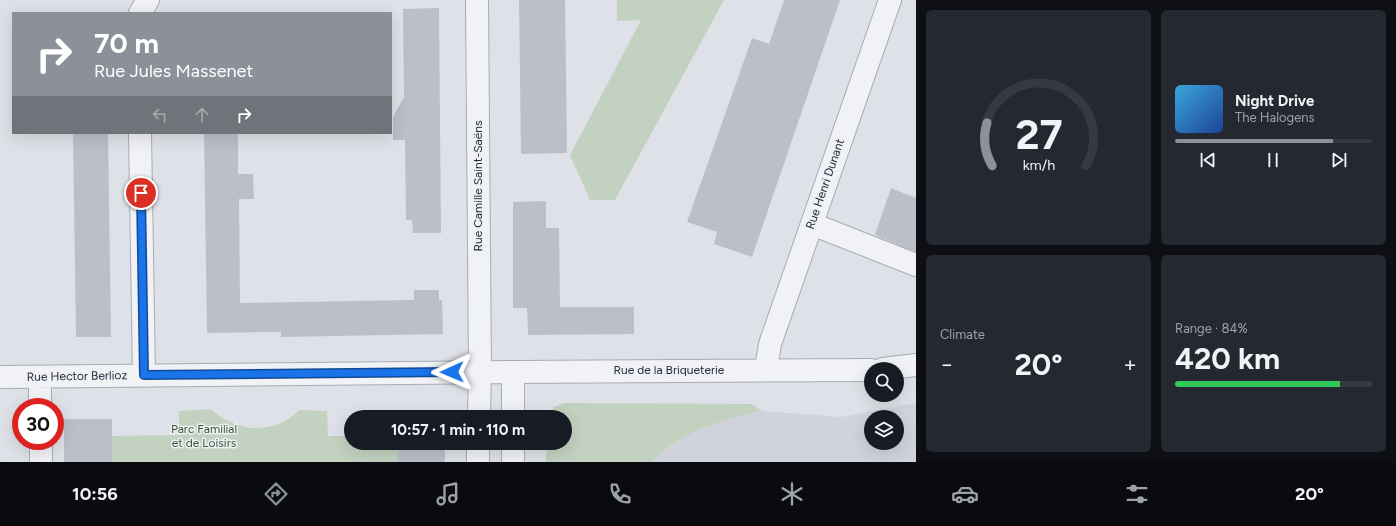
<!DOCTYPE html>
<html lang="en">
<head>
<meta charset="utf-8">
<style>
  body { margin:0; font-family:Figtree,sans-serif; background:#242831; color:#f1f3f6; height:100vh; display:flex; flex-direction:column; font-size:15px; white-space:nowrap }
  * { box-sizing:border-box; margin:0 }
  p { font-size:13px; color:#9ea1a6 }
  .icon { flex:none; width:22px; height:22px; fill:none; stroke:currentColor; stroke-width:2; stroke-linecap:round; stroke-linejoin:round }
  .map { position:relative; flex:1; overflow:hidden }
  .side { display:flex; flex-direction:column; gap:10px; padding:10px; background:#0d0f14; width:480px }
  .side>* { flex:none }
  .guide { position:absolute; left:12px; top:12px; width:380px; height:122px; border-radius:0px; box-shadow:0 4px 16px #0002; background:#8c9099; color:#fff; overflow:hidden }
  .buttons { position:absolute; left:864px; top:362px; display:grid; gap:8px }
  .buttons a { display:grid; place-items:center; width:40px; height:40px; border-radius:50%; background:#171b24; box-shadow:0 4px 16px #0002; font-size:20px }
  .speed { position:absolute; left:12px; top:398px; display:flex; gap:8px; font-size:20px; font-weight:700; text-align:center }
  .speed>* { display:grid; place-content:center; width:52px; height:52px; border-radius:50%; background:#171b24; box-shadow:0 4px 16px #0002; line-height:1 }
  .speed .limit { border:6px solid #d22; background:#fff; color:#111 }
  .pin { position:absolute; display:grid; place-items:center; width:34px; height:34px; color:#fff; margin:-17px; border:2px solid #fff; border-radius:50%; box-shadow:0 1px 4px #0007 }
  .me { position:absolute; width:44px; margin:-22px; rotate:269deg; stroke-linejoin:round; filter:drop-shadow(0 0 3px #0008) }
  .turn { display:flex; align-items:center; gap:14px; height:84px; padding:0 16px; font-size:18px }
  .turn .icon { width:52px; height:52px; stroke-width:2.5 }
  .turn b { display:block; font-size:28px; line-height:34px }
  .lanes { display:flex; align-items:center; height:38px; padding:0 16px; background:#0003; justify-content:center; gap:20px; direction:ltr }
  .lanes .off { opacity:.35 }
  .big { font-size:30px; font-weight:700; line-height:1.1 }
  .side .card { flex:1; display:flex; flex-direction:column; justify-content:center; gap:6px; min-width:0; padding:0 14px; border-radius:6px; background:#242831 }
  .side .dial { align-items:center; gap:0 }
  .dial svg { height:104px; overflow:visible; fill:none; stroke:#363941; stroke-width:7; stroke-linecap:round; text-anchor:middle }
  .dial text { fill:#f1f3f6; stroke:none }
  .song { display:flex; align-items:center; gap:12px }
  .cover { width:48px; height:48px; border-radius:6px; background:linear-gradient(135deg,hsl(200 70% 55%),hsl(220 70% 35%)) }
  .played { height:4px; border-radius:2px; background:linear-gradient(90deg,#8c9099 80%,#363941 80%) }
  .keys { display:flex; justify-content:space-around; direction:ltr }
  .heat { display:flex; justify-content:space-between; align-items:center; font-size:22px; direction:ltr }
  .charge { height:6px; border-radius:3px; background:linear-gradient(90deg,#34c759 84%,#363941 0) }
  .side .tiles { flex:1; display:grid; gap:10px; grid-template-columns:repeat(2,1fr) }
  .trip { position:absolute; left:344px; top:410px; width:228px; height:40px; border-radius:20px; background:#171b24; box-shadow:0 4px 16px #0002; font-weight:700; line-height:40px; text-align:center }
  .tabs { display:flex; height:64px; justify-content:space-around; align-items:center; background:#090b0e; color:#9ea1a6 }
  .tabs .icon { width:28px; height:28px }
  .tabs .active { color:#8c9099 }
  .tabs b { font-size:18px; color:#f1f3f6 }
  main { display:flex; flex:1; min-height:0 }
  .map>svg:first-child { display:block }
  .built { fill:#d1d3dc; fill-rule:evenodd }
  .green { fill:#c2d1c0 }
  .building { fill:#bcbfca }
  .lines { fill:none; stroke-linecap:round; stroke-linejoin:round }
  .minor-casing { stroke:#a8abb5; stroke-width:24 }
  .minor { stroke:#f1f2f6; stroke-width:22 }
  .route-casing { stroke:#114b97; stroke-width:10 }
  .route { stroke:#1a73e8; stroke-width:7 }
  .labels { text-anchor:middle; stroke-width:3; stroke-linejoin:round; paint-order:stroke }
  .street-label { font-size:12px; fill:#282d3e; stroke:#eef0f5 }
  .park-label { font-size:12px; fill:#375936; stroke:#eef0f5 }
</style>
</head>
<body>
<main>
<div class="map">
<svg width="916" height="462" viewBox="0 0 916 462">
  <rect width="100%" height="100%" fill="#dfe1e8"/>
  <path class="built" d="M916,403V462H651L667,447L700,429L736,417L762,411L841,417ZM871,417H897V443H871Z"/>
  <path class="green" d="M617,0H724L615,200H590L570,155L641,20L617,21Z
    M564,403L752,404L762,411L736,417L700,429L667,447L651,462H546L547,443H565V417H548L554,407Z
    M211,409C218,415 226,421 235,424C257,433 283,427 299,410L327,411L328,436H351V443H398V462H112V436L179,435V411Z"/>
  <path class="building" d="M519,0H565L567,153L521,154Z
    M784,0H840L752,257L714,244L717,232L687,222L752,38L769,44Z
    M439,8L441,233H413L412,220H406L405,140H393V117L404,97L403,9Z
    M73,133H108L111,337H76Z
    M204,133H238V174H253L254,199H239L240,303L414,300V290H439V300H442L443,334L281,337V332L207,333Z
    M891,188L916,198V252L875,235Z
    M546,201V228H559L560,307H634V334L528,335L527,308H513V202Z
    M64,419H112V462H64Z
    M398,443H445V462H398Z"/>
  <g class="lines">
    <defs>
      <path id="minor" d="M477,0L480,372L479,417
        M140,13L148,0
        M140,133L144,375
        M812,224L916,265
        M766,369L770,344L890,0
        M883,369L916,365
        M0,377L513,372L871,370
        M40,377V407
        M513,417V372
        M41,441V462
        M513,443V462
        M478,462V443"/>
    </defs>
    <use href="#minor" class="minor-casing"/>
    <use href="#minor" class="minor"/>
  </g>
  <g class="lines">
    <defs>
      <path id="route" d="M141,193L144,375L452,372"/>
    </defs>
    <use href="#route" class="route-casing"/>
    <use href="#route" class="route"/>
  </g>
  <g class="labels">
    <g class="street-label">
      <text transform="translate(825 184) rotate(-71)" y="4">Rue Henri Dunant</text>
      <text transform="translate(478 186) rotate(-90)" y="4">Rue Camille Saint-Saëns</text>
      <text x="669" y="374">Rue de la Briqueterie</text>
      <text transform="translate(77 376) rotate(-1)" y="4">Rue Hector Berlioz</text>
    </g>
    <g class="park-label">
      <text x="204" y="433">Parc Familial<tspan x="204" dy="14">et de Loisirs</tspan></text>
    </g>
  </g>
</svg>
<div class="buttons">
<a><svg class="icon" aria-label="search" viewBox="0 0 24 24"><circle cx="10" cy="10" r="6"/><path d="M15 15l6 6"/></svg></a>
<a><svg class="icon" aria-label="layers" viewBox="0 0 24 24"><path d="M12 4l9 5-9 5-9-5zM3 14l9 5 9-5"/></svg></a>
</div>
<div class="speed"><div class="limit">30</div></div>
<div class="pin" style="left:141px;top:193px;background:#d93025"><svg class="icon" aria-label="arrive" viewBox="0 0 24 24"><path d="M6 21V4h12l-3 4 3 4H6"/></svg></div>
<svg class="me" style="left:452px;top:372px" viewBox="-20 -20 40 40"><path d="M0-17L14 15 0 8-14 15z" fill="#1a73e8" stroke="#fff" stroke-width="4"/></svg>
<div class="trip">10:57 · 1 min · 110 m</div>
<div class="guide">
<div class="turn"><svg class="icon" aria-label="right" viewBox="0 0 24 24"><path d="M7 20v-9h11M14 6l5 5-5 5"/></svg><div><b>70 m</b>Rue Jules Massenet</div></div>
<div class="lanes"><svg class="icon off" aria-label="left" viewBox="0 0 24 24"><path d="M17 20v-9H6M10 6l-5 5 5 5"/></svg><svg class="icon off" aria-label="ahead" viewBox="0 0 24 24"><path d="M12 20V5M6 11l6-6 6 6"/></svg><svg class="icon" aria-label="right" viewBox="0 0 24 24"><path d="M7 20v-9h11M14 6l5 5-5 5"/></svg></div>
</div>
</div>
<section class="side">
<div class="tiles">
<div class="card dial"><svg viewBox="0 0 100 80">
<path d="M14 69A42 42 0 1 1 86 69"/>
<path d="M14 69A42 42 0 0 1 10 36" stroke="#8c9099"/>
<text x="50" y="56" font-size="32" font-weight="700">27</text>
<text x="50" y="72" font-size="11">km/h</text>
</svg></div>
<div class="card">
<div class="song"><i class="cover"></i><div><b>Night Drive</b><p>The Halogens</p></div></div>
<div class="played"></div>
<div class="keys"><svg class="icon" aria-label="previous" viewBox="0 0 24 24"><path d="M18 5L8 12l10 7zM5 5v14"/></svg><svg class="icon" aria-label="pause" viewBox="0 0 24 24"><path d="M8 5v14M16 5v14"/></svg><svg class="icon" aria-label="next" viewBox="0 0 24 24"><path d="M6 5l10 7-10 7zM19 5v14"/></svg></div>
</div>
<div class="card"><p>Climate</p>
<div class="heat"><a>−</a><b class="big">20°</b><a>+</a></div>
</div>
<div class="card"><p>Range · 84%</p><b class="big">420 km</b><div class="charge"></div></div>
</div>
</section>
</main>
<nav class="tabs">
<b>10:56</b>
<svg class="icon active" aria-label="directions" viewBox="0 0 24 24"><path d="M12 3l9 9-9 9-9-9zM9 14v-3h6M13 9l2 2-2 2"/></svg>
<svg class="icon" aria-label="music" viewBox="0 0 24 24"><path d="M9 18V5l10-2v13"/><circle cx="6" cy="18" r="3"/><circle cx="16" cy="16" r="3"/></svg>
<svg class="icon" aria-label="phone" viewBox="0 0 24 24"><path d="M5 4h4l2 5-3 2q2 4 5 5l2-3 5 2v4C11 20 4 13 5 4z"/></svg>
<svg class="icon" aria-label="climate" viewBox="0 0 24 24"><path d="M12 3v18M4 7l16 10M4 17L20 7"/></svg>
<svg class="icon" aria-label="car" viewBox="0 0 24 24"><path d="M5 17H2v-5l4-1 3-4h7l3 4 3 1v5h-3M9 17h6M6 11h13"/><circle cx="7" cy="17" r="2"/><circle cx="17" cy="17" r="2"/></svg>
<svg class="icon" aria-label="filters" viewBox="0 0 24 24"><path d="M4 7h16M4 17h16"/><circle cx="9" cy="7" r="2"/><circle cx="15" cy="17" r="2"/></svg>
<b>20°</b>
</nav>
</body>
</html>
